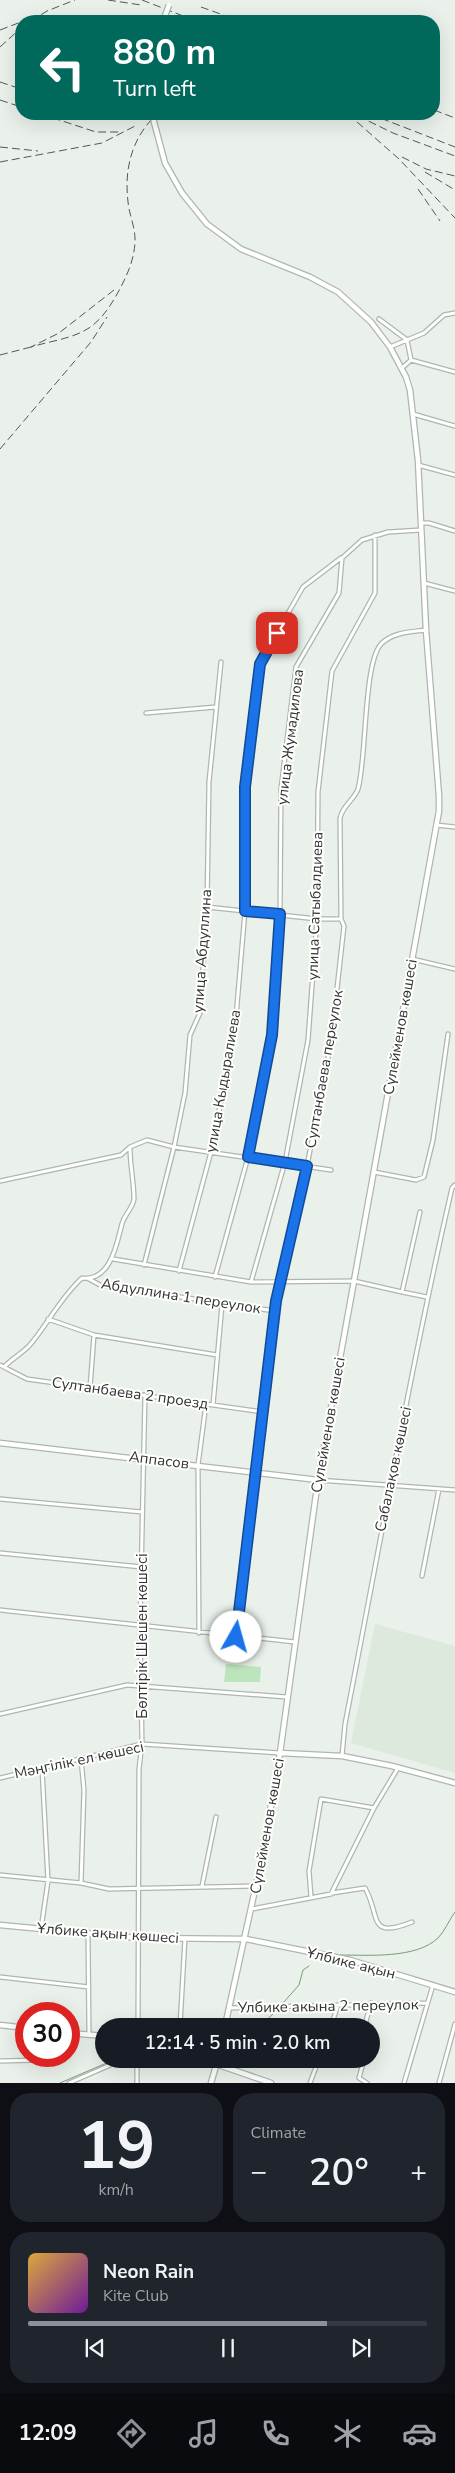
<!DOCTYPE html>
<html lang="en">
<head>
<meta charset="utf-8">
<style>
  body { margin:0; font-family:"Nunito Sans",sans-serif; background:#20242c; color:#f1f3f6; height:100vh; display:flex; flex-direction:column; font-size:19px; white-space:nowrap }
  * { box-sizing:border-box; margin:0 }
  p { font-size:16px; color:#9ea1a6 }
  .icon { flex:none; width:28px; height:28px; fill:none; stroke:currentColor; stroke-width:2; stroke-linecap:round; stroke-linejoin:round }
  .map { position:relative; height:2083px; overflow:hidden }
  .side { display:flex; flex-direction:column; gap:10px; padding:10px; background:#0d0f14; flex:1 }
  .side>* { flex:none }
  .top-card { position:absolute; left:15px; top:15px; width:425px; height:105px; border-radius:20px; box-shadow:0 5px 20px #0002; background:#00695c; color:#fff; overflow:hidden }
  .speed { position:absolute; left:15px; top:2002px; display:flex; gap:10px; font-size:25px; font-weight:700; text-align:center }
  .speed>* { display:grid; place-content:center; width:65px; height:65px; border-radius:50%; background:#171b24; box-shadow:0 5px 20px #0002; line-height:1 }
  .speed .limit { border:8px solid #d22; background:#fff; color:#111 }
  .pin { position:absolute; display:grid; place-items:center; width:42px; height:42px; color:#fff; margin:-21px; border-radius:10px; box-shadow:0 2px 8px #0006 }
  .me { position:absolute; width:55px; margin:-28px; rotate:7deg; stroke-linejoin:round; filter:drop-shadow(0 0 4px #0008) }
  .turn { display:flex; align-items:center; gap:18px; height:105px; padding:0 15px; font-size:22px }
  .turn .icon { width:65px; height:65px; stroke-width:2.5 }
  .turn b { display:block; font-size:35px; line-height:42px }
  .big { font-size:38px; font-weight:600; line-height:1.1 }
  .side .card { flex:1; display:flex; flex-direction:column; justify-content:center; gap:8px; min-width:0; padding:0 18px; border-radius:20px; background:#20242c }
  .side .dial { align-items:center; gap:0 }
  .dial b { font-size:65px; line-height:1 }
  .song { display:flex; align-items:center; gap:15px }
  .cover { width:60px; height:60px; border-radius:8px; background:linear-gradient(135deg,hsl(40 70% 55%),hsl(280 70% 35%)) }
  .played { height:5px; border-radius:2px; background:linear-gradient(90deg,#8c9099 75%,#363941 75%) }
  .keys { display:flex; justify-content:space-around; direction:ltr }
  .heat { display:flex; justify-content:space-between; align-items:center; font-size:28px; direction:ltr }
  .side .tiles { flex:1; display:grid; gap:10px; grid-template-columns:1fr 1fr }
  .card:last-child { grid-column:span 2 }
  .trip { position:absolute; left:95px; top:2018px; width:285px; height:50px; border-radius:25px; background:#171b24; box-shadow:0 5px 20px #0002; font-weight:600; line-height:50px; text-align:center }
  .dock { display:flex; height:80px; justify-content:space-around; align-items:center; background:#090b0e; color:#9ea1a6 }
  .dock .icon { width:35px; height:35px }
  .dock .active { color:#8c9099 }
  .dock b { font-size:22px; color:#f1f3f6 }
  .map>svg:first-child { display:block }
  .built { fill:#dce9dc }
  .green { fill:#bde5bd }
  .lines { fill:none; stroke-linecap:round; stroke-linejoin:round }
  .stream { stroke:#74a075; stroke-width:1 }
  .minor-casing { stroke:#afb6af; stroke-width:5.5 }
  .tertiary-casing { stroke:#afb6af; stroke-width:7 }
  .secondary-casing { stroke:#afb6af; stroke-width:7 }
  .minor { stroke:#fff; stroke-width:3 }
  .tertiary { stroke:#fff; stroke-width:4.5 }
  .secondary { stroke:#fff; stroke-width:4.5 }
  .rail { stroke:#555854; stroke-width:1; stroke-dasharray:8 4; stroke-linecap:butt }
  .secondary-bridge-casing { stroke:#afb6af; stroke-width:7; stroke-linecap:butt }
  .secondary-bridge { stroke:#fff; stroke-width:4.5 }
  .route-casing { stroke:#114b97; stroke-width:12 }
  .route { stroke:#1a73e8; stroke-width:9 }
  .labels { text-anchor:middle; stroke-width:4; stroke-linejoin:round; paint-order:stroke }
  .street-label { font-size:15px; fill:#323431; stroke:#fff }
</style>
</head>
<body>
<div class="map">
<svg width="455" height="2083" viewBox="0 0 455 2083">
  <rect width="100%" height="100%" fill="#eaf1ea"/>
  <path class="built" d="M375,1624L455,1646V1773L351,1743Z"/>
  <path class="green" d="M226,1664L261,1667L260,1682H224Z"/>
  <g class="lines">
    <path class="stream" d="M340,1955C368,1955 416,1959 438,1938C445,1931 449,1920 455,1912
      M283,2003L299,1985L303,1970L309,1966
      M260,2026L274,2013
      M60,2083L116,2059"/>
    <defs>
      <path id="minor" d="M379,319L407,340L411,360L402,368
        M390,347L424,333L444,315L455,313
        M411,360L455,372
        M413,414L455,426
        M418,465L455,475
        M421,523H429L455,531
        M424,583L455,591
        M146,713L216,707
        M436,825L455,827
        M207,907L317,919H341
        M412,959L455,969
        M374,1172L416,1180L424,1177L433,1140L448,1034
        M0,1181L121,1155L130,1147L147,1140L174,1147L331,1170
        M420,1212L402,1292L427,1297
        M113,1259L251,1282L354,1281L402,1292
        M144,1265L174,1147L185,1093L190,1035L200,1013L207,907L209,782L221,662
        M179,1271L211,1152L235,1029L245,911V787L259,664L303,587L341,558
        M215,1277L248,1157L272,1035L280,914L281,789L296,667L339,593L342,558L362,540L388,532L421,530
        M89,1279L100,1285L275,1311
        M251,1282L285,1162L308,1040L317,919L318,792L332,671L375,593V535
        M48,1319L94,1335L217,1355
        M0,1365L27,1379L263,1412
        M5,1366C12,1359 22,1353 29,1346C48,1324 60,1298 82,1278C111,1282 117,1242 122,1224C124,1215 133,1208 134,1199C134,1183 130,1165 130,1148
        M90,1388L94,1335
        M213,1405L222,1305
        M318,1480L455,1490
        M0,1499L142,1512
        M0,1553L142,1567
        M422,1576L439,1489
        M0,1610L295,1642
        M199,1633L198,1465L206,1404
        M236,1637L276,1301L307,1166L331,1042L344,926L341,919L340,818C343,805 354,800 358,789C367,758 363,661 382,643C394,632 411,632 426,630
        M0,1714L127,1685L287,1697
        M342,1756L345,1724C380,1545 411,1366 452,1188L455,1185
        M81,1759L84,1790L81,1883
        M0,1778L142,1744L280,1753
        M0,1875L81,1883L109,1889L256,1886
        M202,1886L216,1817
        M332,1893L365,1888C381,1916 367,1940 412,1922
        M311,1897L309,1871L321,1799L374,1808
        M252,1909L331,1894L374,1808L398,1768
        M41,1929L48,1881L42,1768
        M88,1934L89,2035
        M0,1977L89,1987
        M229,2008L427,2003
        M138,2026L139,1769L142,1744L140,1627L145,1395
        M180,2026L185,1938
        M331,2026L338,2005
        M368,2026L366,2021L371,2003
        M371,2029V2036
        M309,2059L318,2062
        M364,2059L359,2078L367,2083
        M0,2061L41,2060
        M69,2083L124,2059
        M137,2083V2059
        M310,2083L319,2059
        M404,2083L433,1985
        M439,2083L455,2024"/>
      <path id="tertiary" d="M0,1443L318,1480
        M280,1753L342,1756L392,1766L455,1783
        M246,1939L350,1960L455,1992
        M0,2025L26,2028
        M69,2033L104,2036
        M215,2059L216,2064L271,2083"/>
      <path id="secondary" d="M154,122L165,163L182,193L207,224L241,249L310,277L338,292L371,322L390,347L406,377L410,390L418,460L426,630L439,796V811L318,1480L280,1753L262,1858L225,2026
        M0,1925L138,1938L246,1939
        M211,2083L218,2059"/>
    </defs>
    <use href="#minor" class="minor-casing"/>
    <use href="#tertiary" class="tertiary-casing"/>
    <use href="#secondary" class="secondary-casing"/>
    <use href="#minor" class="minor"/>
    <use href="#tertiary" class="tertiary"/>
    <use href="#secondary" class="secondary"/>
    <path class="rail" d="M108,0L141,5
      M142,0L196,21
      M201,7L240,21
      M31,21L47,11L75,0
      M0,30L21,22
      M0,47L21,28
      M0,82L21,89
      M0,100L21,107
      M434,110L455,118
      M41,114L96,132H120
      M100,114L110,117
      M348,114L399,159L455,218
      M370,114L455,147
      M358,116L393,133L455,156
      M0,147L38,151
      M402,157L426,169L455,176
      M0,162L102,143L137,125
      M425,172L455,190
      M418,189L440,221
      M114,290L59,333L31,347C50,341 72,339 89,328C101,320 109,308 116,296C126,278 135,260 135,239C135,229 131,218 129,209C123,173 130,139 157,114
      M0,355L31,347
      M0,449L91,342L107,317"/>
    <defs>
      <path id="secondary-bridge" d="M163,21L169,5
        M153,114L154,122"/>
    </defs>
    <use href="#secondary-bridge" class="secondary-bridge-casing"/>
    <use href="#secondary-bridge" class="secondary-bridge"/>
  </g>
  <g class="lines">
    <defs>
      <path id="route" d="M236,1637L276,1301L307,1166L248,1157L272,1035L280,914L245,911V787L260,664L277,633"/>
    </defs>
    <use href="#route" class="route-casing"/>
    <use href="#route" class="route"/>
  </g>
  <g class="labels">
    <g class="street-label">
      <text transform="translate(290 737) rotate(-83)" y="5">улица Жумадилова</text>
      <text transform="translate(315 906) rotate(-88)" y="5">улица Сатыбалдиева</text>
      <text transform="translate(202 951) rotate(-86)" y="5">улица Абдуллина</text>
      <text transform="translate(400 1027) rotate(-80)" y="5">Сүлейменов көшесі</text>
      <text transform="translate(324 1069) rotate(-80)" y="5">Султанбаева переулок</text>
      <text transform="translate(223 1081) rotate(-80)" y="5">улица Кыдыралиева</text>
      <text transform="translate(181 1296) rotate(9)" y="5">Абдуллина 1 переулок</text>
      <text transform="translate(130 1393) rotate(8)" y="5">Султанбаева 2 проезд</text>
      <text transform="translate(328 1425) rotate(-80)" y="5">Сүлейменов көшесі</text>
      <text transform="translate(159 1460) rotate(7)" y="5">Аппасов</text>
      <text transform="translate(393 1469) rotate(-78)" y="5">Сабалақов көшесі</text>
      <text transform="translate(142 1636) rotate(-90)" y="5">Бөлтірік Шешен көшесі</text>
      <text transform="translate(79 1760) rotate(-12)" y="5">Мәңгілік ел көшесі</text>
      <text transform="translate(267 1826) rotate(-80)" y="5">Сүлейменов көшесі</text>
      <text transform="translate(108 1933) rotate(4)" y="5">Ұлбике ақын көшесі</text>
      <text transform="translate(351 1963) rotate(14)" y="5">Ұлбике ақын</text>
      <text transform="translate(328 2006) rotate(-1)" y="5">Улбике акына 2 переулок</text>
    </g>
  </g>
</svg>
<div class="speed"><div class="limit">30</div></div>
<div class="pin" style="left:277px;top:633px;background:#d93025"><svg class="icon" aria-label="arrive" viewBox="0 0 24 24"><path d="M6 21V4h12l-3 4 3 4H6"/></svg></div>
<svg class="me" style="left:236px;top:1637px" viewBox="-20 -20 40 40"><circle r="19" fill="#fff"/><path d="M0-13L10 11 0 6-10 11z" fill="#1a73e8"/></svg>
<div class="trip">12:14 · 5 min · 2.0 km</div>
<div class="top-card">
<div class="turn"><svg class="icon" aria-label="left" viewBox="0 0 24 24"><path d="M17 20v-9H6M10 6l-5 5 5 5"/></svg><div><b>880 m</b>Turn left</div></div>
</div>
</div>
<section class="side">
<div class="tiles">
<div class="card dial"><b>19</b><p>km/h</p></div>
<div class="card"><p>Climate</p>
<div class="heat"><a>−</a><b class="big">20°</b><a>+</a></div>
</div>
<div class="card">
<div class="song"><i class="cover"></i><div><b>Neon Rain</b><p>Kite Club</p></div></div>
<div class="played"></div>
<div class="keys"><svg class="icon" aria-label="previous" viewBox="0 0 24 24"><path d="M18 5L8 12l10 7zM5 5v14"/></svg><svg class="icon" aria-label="pause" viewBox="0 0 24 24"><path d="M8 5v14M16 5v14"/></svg><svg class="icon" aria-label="next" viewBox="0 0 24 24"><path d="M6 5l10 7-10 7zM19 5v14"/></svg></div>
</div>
</div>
</section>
<nav class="dock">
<b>12:09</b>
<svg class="icon active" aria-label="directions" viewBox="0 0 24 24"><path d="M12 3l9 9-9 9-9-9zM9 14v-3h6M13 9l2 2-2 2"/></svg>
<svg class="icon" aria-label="music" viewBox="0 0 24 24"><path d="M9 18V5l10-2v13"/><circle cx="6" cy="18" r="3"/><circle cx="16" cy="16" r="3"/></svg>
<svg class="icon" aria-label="phone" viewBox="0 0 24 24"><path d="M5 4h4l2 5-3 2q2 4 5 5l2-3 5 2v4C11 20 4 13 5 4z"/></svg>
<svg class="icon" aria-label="climate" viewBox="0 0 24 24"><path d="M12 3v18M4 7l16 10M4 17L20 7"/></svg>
<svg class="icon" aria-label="car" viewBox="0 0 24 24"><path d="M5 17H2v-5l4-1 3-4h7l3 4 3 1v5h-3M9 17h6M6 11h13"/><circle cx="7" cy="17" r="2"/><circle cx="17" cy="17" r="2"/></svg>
</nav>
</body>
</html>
